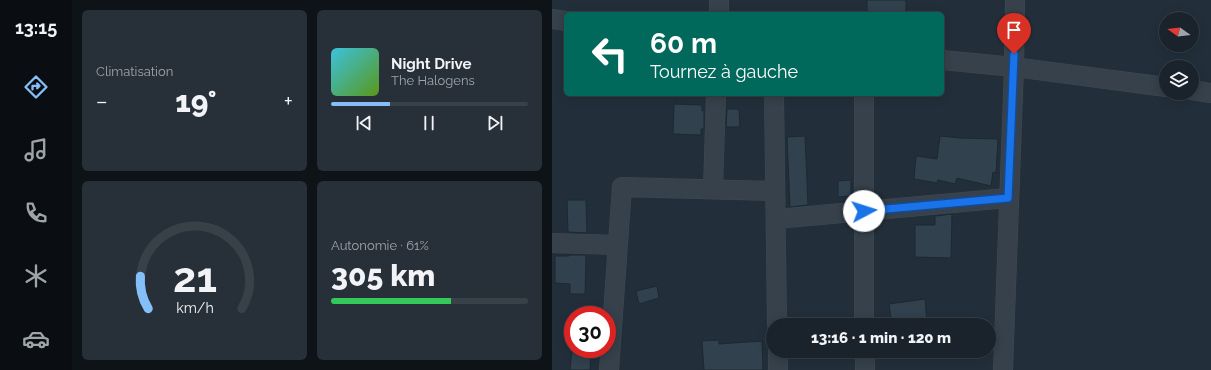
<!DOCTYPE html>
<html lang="fr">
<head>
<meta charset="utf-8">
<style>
  body { margin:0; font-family:Raleway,sans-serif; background:#272f38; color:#f1f3f6; height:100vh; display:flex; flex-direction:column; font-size:15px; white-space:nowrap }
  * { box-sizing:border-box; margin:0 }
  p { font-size:13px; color:#9fa4a9 }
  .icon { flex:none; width:22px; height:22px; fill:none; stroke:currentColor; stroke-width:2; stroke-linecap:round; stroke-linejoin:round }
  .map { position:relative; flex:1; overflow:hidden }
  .side { display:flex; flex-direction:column; gap:10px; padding:10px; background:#0e1318; width:480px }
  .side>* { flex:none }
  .top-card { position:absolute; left:12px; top:12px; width:380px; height:84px; border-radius:6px; box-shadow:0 2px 10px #0003,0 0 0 1px #384048; background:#00695c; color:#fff; overflow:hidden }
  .needle { width:26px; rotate:284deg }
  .fabs { position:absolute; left:607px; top:12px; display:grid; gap:8px }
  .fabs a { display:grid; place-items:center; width:40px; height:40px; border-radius:50%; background:#1a232c; box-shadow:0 2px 10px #0003,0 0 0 1px #384048; font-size:20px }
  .speed { position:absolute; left:12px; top:306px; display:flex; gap:8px; font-size:20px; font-weight:700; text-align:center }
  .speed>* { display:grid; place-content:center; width:52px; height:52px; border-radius:50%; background:#1a232c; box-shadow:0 2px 10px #0003,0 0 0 1px #384048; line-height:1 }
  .speed .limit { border:6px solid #d22; background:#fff; color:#111 }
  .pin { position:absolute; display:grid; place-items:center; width:34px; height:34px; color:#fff; margin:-41px -17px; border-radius:50% 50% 50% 0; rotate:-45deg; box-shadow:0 0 4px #0007 }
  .pin .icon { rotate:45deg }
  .me { position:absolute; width:44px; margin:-22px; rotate:85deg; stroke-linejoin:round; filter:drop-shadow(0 0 3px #0008) }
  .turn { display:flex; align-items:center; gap:14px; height:84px; padding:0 20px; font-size:18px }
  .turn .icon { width:52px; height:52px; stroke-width:2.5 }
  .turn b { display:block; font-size:28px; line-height:34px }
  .big { font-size:30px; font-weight:800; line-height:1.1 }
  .side .widget { flex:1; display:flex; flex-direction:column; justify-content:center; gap:6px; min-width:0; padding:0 14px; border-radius:6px; background:#272f38 }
  .side .dial { align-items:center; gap:0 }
  .dial svg { height:104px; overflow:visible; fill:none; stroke:#384048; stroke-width:7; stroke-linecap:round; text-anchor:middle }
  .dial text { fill:#f1f3f6; stroke:none }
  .song { display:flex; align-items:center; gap:12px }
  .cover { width:48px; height:48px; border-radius:6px; background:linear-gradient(135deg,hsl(190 70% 55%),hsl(90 70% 35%)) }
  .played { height:4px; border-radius:2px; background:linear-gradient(90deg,#85bff7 30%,#384048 30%) }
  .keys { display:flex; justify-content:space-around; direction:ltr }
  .heat { display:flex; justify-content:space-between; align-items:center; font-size:22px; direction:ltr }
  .charge { height:6px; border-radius:3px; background:linear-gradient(90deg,#34c759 61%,#384048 0) }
  .side .tiles { flex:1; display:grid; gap:10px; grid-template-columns:repeat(2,1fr) }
  .trip { position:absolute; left:214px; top:318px; width:230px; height:40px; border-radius:20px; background:#1a232c; box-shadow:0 2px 10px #0003,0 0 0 1px #384048; font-weight:800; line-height:40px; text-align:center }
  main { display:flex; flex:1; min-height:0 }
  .tab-bar { display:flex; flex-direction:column; width:72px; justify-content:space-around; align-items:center; background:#0a0e12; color:#9fa4a9 }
  .tab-bar .icon { width:28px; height:28px }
  .tab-bar .active { color:#85bff7 }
  .tab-bar b { font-size:18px; color:#f1f3f6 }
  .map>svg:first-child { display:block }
  .building { fill:#31414e; stroke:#1d2831 }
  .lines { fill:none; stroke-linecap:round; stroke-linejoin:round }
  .minor-casing { stroke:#3f4a53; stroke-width:20 }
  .minor { stroke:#36414b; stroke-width:19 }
  .route-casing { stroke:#114b97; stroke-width:10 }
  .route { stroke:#1a73e8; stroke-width:7 }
</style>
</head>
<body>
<main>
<nav class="tab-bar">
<b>13:15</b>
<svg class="icon active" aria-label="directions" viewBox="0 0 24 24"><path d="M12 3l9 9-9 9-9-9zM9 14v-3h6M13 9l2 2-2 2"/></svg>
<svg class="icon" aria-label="music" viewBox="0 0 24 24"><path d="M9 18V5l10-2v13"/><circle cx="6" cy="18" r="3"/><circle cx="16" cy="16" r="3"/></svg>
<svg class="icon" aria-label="phone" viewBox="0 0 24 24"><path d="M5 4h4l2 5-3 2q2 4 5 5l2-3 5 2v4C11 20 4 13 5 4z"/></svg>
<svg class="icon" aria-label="climate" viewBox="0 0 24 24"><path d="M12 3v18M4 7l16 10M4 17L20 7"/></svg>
<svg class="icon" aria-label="car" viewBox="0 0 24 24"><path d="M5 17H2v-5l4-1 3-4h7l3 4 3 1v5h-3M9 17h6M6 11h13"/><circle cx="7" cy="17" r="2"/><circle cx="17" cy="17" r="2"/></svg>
</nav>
<section class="side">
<div class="tiles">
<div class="widget"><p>Climatisation</p>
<div class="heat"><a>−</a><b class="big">19°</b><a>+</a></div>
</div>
<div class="widget">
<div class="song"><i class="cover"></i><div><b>Night Drive</b><p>The Halogens</p></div></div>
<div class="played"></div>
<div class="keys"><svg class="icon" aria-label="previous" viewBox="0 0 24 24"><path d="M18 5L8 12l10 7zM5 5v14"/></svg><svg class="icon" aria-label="pause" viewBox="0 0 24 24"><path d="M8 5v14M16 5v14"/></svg><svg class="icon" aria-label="next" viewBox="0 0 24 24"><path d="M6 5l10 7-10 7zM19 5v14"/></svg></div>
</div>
<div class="widget dial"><svg viewBox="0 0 100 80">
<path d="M14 69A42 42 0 1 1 86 69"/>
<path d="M14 69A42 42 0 0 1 8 44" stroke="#85bff7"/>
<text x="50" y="56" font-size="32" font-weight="700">21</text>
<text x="50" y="72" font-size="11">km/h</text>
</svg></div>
<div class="widget"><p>Autonomie · 61%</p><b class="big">305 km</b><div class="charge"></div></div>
</div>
</section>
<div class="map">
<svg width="659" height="370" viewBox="0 0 659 370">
  <rect width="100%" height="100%" fill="#222f3a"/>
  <path class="building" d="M315,0H354V14H315Z
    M122,104L150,105V111L152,110V129H149V135L121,134Z
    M175,109H187L188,127H174Z
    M253,136L256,205L238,207L235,137Z
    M388,136L408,138L446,139L444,173L441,172L439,186L405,178L403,184L386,180L385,183L362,179L364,156L385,159Z
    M299,180V196L286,197V181Z
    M15,200H34L35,233L16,232Z
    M400,214L399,258L363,257V225H383V216Z
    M17,255H34L33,294H18V284L3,283V256H17Z
    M105,286L107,298L87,304L84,291Z
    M373,299L375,321L340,325L337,304Z
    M167,340V344L210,341L211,370H152L150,341Z
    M20,349H39L38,370H18Z"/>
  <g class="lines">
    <defs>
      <path id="minor" d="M167,14V0
        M0,19L14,21
        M390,60L462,67L614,87
        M640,90L659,93
        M222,94L225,325
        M312,94V325
        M161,189L164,94
        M224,219L456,198
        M0,243L66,245
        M226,351V370
        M313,351V370
        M57,370L70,187L223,191
        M451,370L462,67L463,0"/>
    </defs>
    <use href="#minor" class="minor-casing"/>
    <use href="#minor" class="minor"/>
  </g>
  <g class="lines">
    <defs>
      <path id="route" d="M312,211L456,198L462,54"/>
    </defs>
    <use href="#route" class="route-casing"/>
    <use href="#route" class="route"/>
  </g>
</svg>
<div class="fabs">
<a><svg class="needle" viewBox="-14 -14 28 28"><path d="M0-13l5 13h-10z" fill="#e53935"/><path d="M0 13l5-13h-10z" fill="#9fa4a9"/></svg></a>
<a><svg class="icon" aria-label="layers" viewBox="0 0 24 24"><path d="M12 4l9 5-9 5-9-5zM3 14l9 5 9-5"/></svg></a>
</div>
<div class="speed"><div class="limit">30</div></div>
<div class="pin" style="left:462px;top:54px;background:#d93025"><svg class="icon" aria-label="arrive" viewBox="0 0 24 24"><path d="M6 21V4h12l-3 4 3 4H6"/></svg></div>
<svg class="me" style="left:312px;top:211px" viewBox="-20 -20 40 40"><circle r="19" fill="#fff"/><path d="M0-13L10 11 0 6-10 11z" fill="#1a73e8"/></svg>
<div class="trip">13:16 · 1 min · 120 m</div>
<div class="top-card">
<div class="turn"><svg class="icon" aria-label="left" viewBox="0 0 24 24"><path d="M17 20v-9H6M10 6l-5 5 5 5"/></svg><div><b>60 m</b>Tournez à gauche</div></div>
</div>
</div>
</main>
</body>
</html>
